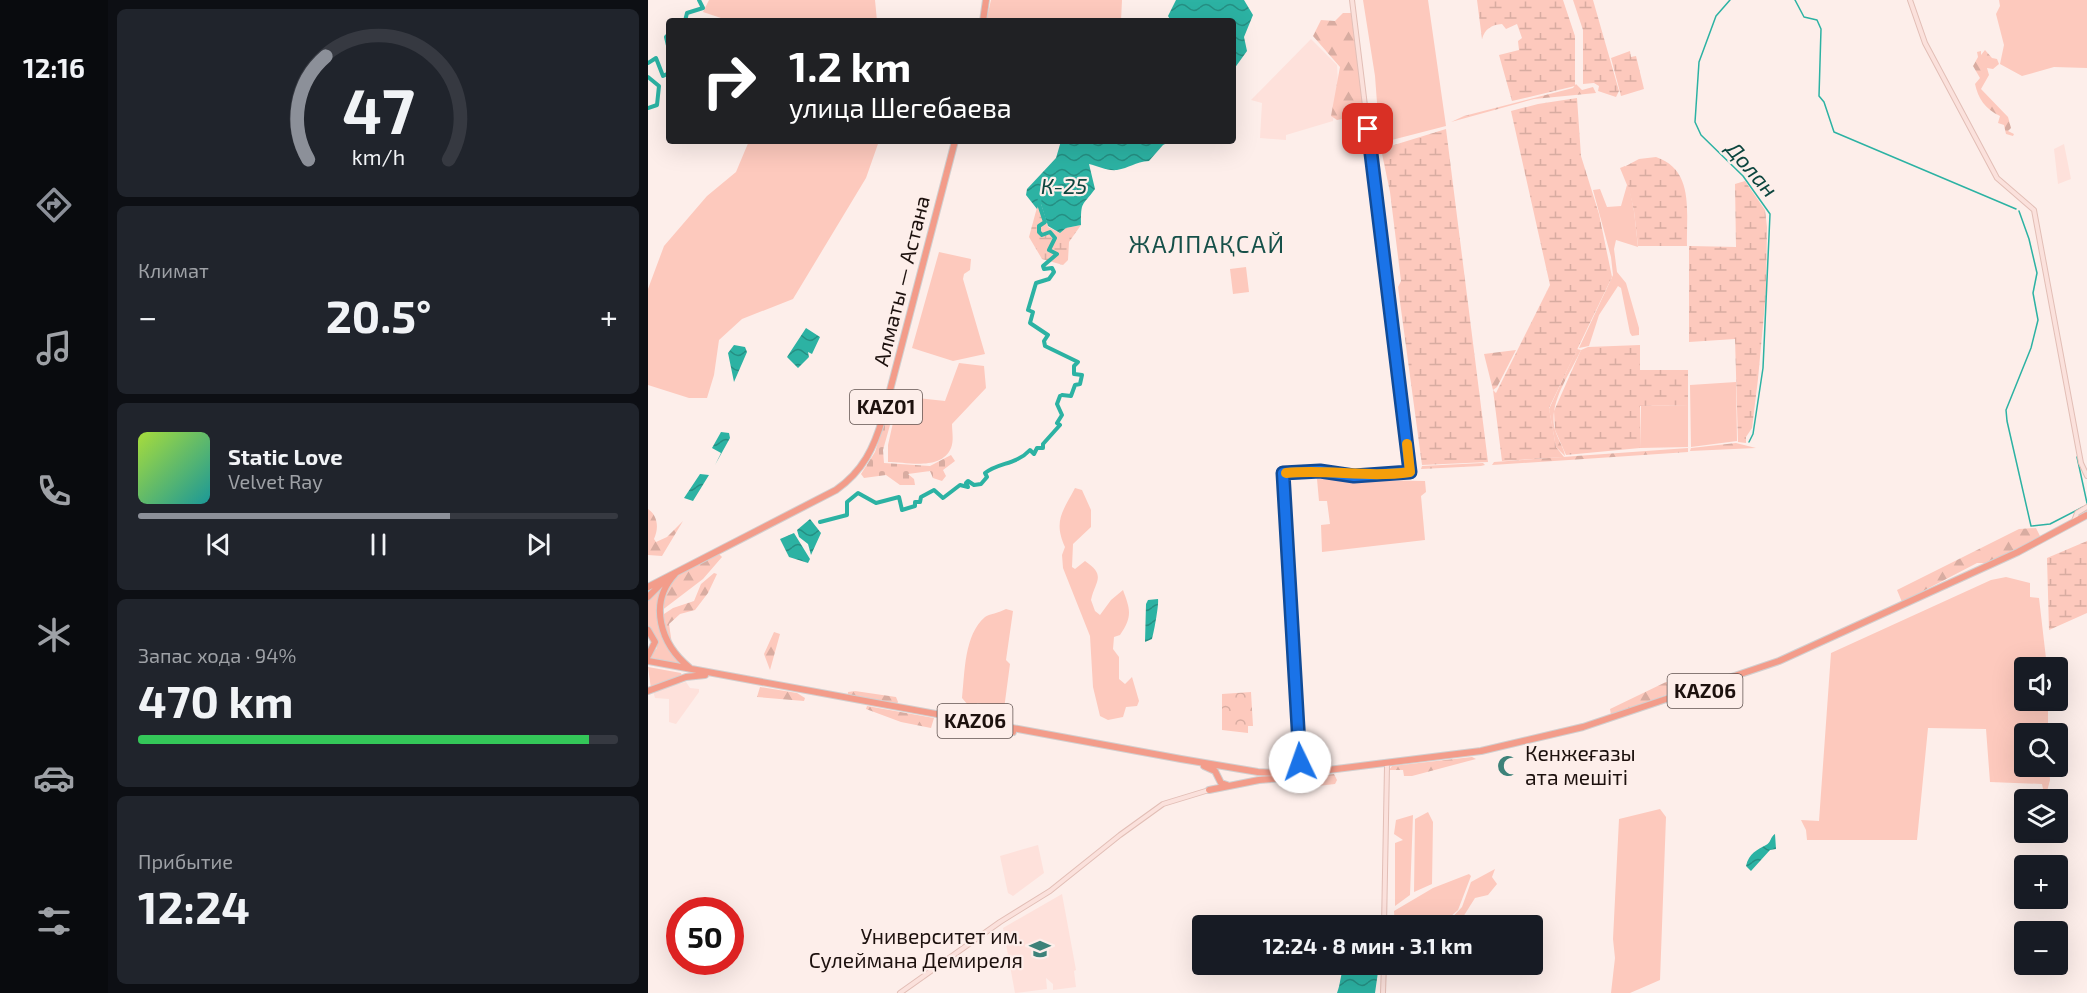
<!DOCTYPE html>
<html lang="ru">
<head>
<meta charset="utf-8">
<style>
  body { margin:0; font-family:"Exo 2",sans-serif; background:#20242c; color:#f1f3f6; height:100vh; display:flex; flex-direction:column; font-size:22px; white-space:nowrap }
  * { box-sizing:border-box; margin:0 }
  p { font-size:20px; color:#9ea1a6 }
  .icon { flex:none; width:33px; height:33px; fill:none; stroke:currentColor; stroke-width:2; stroke-linecap:round; stroke-linejoin:round }
  .map { position:relative; flex:1; overflow:hidden }
  .details { display:flex; flex-direction:column; gap:9px; padding:9px; background:#0d0f14; width:540px }
  .details>* { flex:none }
  .banner { position:absolute; left:18px; top:18px; width:570px; height:126px; border-radius:6px; box-shadow:0 6px 24px #0002; background:#202124; color:#fff; overflow:hidden }
  .buttons { position:absolute; left:1366px; top:657px; display:grid; gap:12px }
  .buttons a { display:grid; place-items:center; width:54px; height:54px; border-radius:6px; background:#171b24; box-shadow:0 6px 24px #0002; font-size:30px }
  .speed { position:absolute; left:18px; top:897px; display:flex; gap:12px; font-size:30px; font-weight:700; text-align:center }
  .speed>* { display:grid; place-content:center; width:78px; height:78px; border-radius:50%; background:#171b24; box-shadow:0 6px 24px #0002; line-height:1 }
  .speed .limit { border:9px solid #d22; background:#fff; color:#111 }
  .pin { position:absolute; display:grid; place-items:center; width:51px; height:51px; color:#fff; margin:-26px; border-radius:12px; box-shadow:0 3px 9px #0006 }
  .me { position:absolute; width:66px; margin:-33px; rotate:357deg; stroke-linejoin:round; filter:drop-shadow(0 0 4px #0008) }
  .turn { display:flex; align-items:center; gap:21px; height:126px; padding:0 24px; font-size:27px }
  .turn .icon { width:78px; height:78px; stroke-width:2.5 }
  .turn b { display:block; font-size:42px; line-height:51px }
  .big { font-size:45px; font-weight:700; line-height:1.1 }
  .details .widget { flex:1; display:flex; flex-direction:column; justify-content:center; gap:9px; min-width:0; padding:0 21px; border-radius:9px; background:#20242c }
  .details .dial { align-items:center; gap:0 }
  .dial svg { height:156px; overflow:visible; fill:none; stroke:#363941; stroke-width:7; stroke-linecap:round; text-anchor:middle }
  .dial text { fill:#f1f3f6; stroke:none }
  .song { display:flex; align-items:center; gap:18px }
  .cover { width:72px; height:72px; border-radius:9px; background:linear-gradient(135deg,hsl(80 70% 55%),hsl(180 70% 35%)) }
  .played { height:6px; border-radius:3px; background:linear-gradient(90deg,#8c9099 65%,#363941 65%) }
  .keys { display:flex; justify-content:space-around; direction:ltr }
  .heat { display:flex; justify-content:space-between; align-items:center; font-size:33px; direction:ltr }
  .charge { height:9px; border-radius:4px; background:linear-gradient(90deg,#34c759 94%,#363941 0) }
  .trip { position:absolute; left:544px; top:915px; width:351px; height:60px; border-radius:6px; background:#171b24; box-shadow:0 6px 24px #0002; font-weight:700; line-height:60px; text-align:center }
  main { display:flex; flex:1; min-height:0 }
  .tabs { display:flex; flex-direction:column; width:108px; justify-content:space-around; align-items:center; background:#090b0e; color:#9ea1a6 }
  .tabs .icon { width:42px; height:42px }
  .tabs .current { color:#8c9099 }
  .tabs b { font-size:27px; color:#f1f3f6 }
  .map>svg:first-child { display:block }
  .built { fill:#fee1db }
  .grass { fill:#fdc9bd }
  .forest { fill:url(#forest-firs) }
  .wetland { fill:url(#wetland-marsh) }
  .cemetery { fill:url(#cemetery-stones) }
  .park { fill:url(#park-crowns) }
  .water { fill:url(#water-waves) }
  .lines { fill:none; stroke-linecap:round; stroke-linejoin:round }
  .stream { stroke:#2cb2a3; stroke-width:1.5 }
  .river { stroke:#2cb2a3; stroke-width:4 }
  .secondary-casing { stroke:#e2beb6; stroke-width:6 }
  .highway-casing { stroke:#d2cfcf; stroke-width:8 }
  .secondary { stroke:#fbe1dc; stroke-width:4 }
  .highway { stroke:#f39c8a; stroke-width:6 }
  .route-casing { stroke:#114b97; stroke-width:15 }
  .route { stroke:#1a73e8; stroke-width:10 }
  .slow { stroke:#f59e0b; stroke-width:10 }
  .labels { text-anchor:middle; stroke-width:4.5; stroke-linejoin:round; paint-order:stroke }
  .shield { fill:#fdeeea; stroke:#605350; stroke-width:1.5 }
  .shield-label { font-size:20px; font-weight:bold; fill:#1d110e }
  .street-label { font-size:21px; fill:#1d110e; stroke:#fdeeea }
  .poi-label { font-size:21px; fill:#1d110e; stroke:#fdeeea; text-anchor:start }
  .water-label { font-size:22px; font-style:italic; fill:#0c453e; stroke:#fdeeea }
  .quarter-label { font-size:24px; letter-spacing:1.5px; fill:#165049; stroke:#fdeeea }
</style>
</head>
<body>
<main>
<nav class="tabs">
<b>12:16</b>
<svg class="icon current" aria-label="directions" viewBox="0 0 24 24"><path d="M12 3l9 9-9 9-9-9zM9 14v-3h6M13 9l2 2-2 2"/></svg>
<svg class="icon" aria-label="music" viewBox="0 0 24 24"><path d="M9 18V5l10-2v13"/><circle cx="6" cy="18" r="3"/><circle cx="16" cy="16" r="3"/></svg>
<svg class="icon" aria-label="phone" viewBox="0 0 24 24"><path d="M5 4h4l2 5-3 2q2 4 5 5l2-3 5 2v4C11 20 4 13 5 4z"/></svg>
<svg class="icon" aria-label="climate" viewBox="0 0 24 24"><path d="M12 3v18M4 7l16 10M4 17L20 7"/></svg>
<svg class="icon" aria-label="car" viewBox="0 0 24 24"><path d="M5 17H2v-5l4-1 3-4h7l3 4 3 1v5h-3M9 17h6M6 11h13"/><circle cx="7" cy="17" r="2"/><circle cx="17" cy="17" r="2"/></svg>
<svg class="icon" aria-label="filters" viewBox="0 0 24 24"><path d="M4 7h16M4 17h16"/><circle cx="9" cy="7" r="2"/><circle cx="15" cy="17" r="2"/></svg>
</nav>
<section class="details">
<div class="widget dial"><svg viewBox="0 0 100 80">
<path d="M14 69A42 42 0 1 1 86 69"/>
<path d="M14 69A42 42 0 0 1 23 16" stroke="#8c9099"/>
<text x="50" y="56" font-size="32" font-weight="700">47</text>
<text x="50" y="72" font-size="11">km/h</text>
</svg></div>
<div class="widget"><p>Климат</p>
<div class="heat"><a>−</a><b class="big">20.5°</b><a>+</a></div>
</div>
<div class="widget">
<div class="song"><i class="cover"></i><div><b>Static Love</b><p>Velvet Ray</p></div></div>
<div class="played"></div>
<div class="keys"><svg class="icon" aria-label="previous" viewBox="0 0 24 24"><path d="M18 5L8 12l10 7zM5 5v14"/></svg><svg class="icon" aria-label="pause" viewBox="0 0 24 24"><path d="M8 5v14M16 5v14"/></svg><svg class="icon" aria-label="next" viewBox="0 0 24 24"><path d="M6 5l10 7-10 7zM19 5v14"/></svg></div>
</div>
<div class="widget"><p>Запас хода · 94%</p><b class="big">470 km</b><div class="charge"></div></div>
<div class="widget"><p>Прибытие</p><b class="big">12:24</b></div>
</section>
<div class="map">
<svg width="1439" height="993" viewBox="0 0 1439 993">
  <defs>
    <pattern id="forest-firs" width="22" height="20" patternUnits="userSpaceOnUse" patternTransform="scale(1.5)"><rect width="22" height="20" fill="#fdc9bd"/><path d="M5 1l3.5 6h-7zM16 11l3.5 6h-7z" fill="#d8aca1"/></pattern>
    <pattern id="wetland-marsh" width="20" height="14" patternUnits="userSpaceOnUse" patternTransform="scale(1.5)"><rect width="20" height="14" fill="#fdc9bd"/><path d="M1 5h8M5 5V1M11 12h8M15 12V8" fill="none" stroke="#d8aca1"/></pattern>
    <pattern id="cemetery-stones" width="16" height="16" patternUnits="userSpaceOnUse" patternTransform="scale(1.5)"><rect width="16" height="16" fill="#fdc9bd"/><path d="M2 7V4a2 2 0 0 1 4 0v3zM10 15v-3a2 2 0 0 1 4 0v3z" fill="#d8aca1"/></pattern>
    <pattern id="park-crowns" width="20" height="18" patternUnits="userSpaceOnUse" patternTransform="scale(1.5)"><rect width="20" height="18" fill="#fdc9bd"/><path d="M2 6a3 3 0 1 1 6 0M12 15a3 3 0 1 1 6 0" fill="none" stroke="#d8aca1"/></pattern>
    <pattern id="water-waves" width="16" height="10" patternUnits="userSpaceOnUse" patternTransform="scale(1.5)"><rect width="16" height="10" fill="#2cb2a3"/><path d="M0 5q4-4 8 0t8 0" fill="none" stroke="#258f83"/></pattern>
  </defs>
  <rect width="100%" height="100%" fill="#fdeeea"/>
  <path class="built" d="M663,39L689,65L690,83L685,121L638,135V140L612,138L614,103L603,100Z
    M1416,144L1423,179L1410,184L1406,149Z
    M38,682L42,688L51,689V692L28,724L21,722V699L7,698L5,691Z
    M390,845L396,873L365,896L360,893L352,856Z
    M414,894L428,970L426,971L428,987L405,990V984L398,978L399,989L367,993L355,928Z"/>
  <path class="grass" d="M61,0H227L229,21H82L55,12Z
    M343,0H474L473,21H338Z
    M715,0H780L798,126L732,143L727,76Z
    M1351,0H1439V68L1406,67L1374,76L1352,64L1356,45L1348,14L1352,6Z
    M101,141H231L218,178L145,299L94,319L71,340L66,375L59,398H41L0,385V289L16,246L59,196L88,172Z
    M977,166L986,211L990,247L968,240L966,249L969,272L978,283L991,328V335L984,336L982,333L973,288L970,286L951,315L941,346L931,348L965,275L963,257L945,190L952,189L959,207L973,206L979,185L972,168Z
    M291,252L323,259L322,270L316,274L315,279L337,354L305,361L264,348Z
    M598,267L601,292L585,294L582,269Z
    M311,363L336,366L338,388L304,424C304,431 306,441 303,448C293,471 259,462 240,462V445L251,396L297,401Z
    M1088,382L1089,441L1043,447L1042,385Z
    M1040,405V447L992,448L993,406Z
    M669,479L777,481L778,492L773,496L777,540L674,552L673,525L682,524L679,501H671Z
    M427,488L434,490L443,510V527L425,544L424,567L427,569L437,561C459,576 447,581 443,600L447,611L452,615L463,600L475,590C482,609 485,616 472,635L466,637L465,649L471,657V679L477,684L484,677L491,701L489,706L478,707L475,717L460,720L452,716L445,687L442,636L415,568L414,555L417,547C405,521 415,511 427,488Z
    M1358,577L1382,583V597L1391,598L1399,667L1377,668V700L1400,701V733L1377,734V766L1401,767L1402,780L1397,799L1394,784L1342,782L1338,729L1280,728L1269,840H1159L1158,830L1153,820L1171,821L1183,653L1343,580Z
    M22,578L11,595L9,616L31,664L0,657L9,648C9,640 7,633 0,629V601Z
    M358,609L365,611L358,660L362,664L356,709L329,703L326,712L314,698C317,672 316,635 337,617C341,614 351,613 358,609Z
    M0,667L33,673L34,677L3,689Z
    M1012,809L1018,817L1012,980L982,993H963L967,958L965,939L971,819Z
    M780,812L785,822L784,884L766,892L767,819Z
    M765,815L762,895L747,906V843L755,840L746,834L748,820Z
    M847,869L844,877L849,884L840,895L827,898L810,925H797L814,907L823,882Z
    M821,874L823,876L810,910L793,925H747L746,911L785,888Z"/>
  <path class="forest" d="M695,13H703L716,115L689,120L683,116L692,67L665,36L673,20L687,21Z
    M1337,50L1344,58L1349,59L1351,64L1345,69L1339,68L1341,75L1333,89L1360,117L1363,128L1360,131L1366,134L1365,136L1358,134L1356,125L1350,123L1352,116C1337,109 1330,98 1327,84L1332,78L1325,66L1330,57L1329,52L1333,51V55Z
    M928,84L934,90L945,87L948,93L886,99L803,122L816,116L925,88Z
    M929,349L933,350C923,372 902,400 906,426C908,437 916,447 917,456L908,447L901,409Z
    M868,350L849,387L845,390L836,354Z
    M1088,443L1108,448L1042,451L1043,448Z
    M1040,448V452L844,465L846,462Z
    M835,463L837,465L833,466L773,469L774,466Z
    M0,509C10,516 11,528 6,539L8,542L19,537L35,521L14,556L0,555Z
    M1388,528L1393,538L1343,563H1329L1254,602L1249,590L1371,529Z
    M70,553L74,557L55,579L13,611C21,573 37,569 70,553Z
    M66,573L69,574L60,593L47,610L32,614L21,624L24,644L13,616L25,608L46,601L53,584Z
    M126,632L132,634L122,670L116,654Z
    M1018,682L1030,683L1032,690L963,715L962,709Z
    M112,687L149,693L157,698L156,701L109,697Z
    M207,691L248,697L250,702L249,704L200,696V692Z
    M219,706L286,718L283,728L253,722L218,709Z
    M824,757L828,759L764,776H756L755,770H741L744,766Z
    M686,774L689,780L687,784L644,789L641,779L658,777L665,783L670,776Z"/>
  <path class="wetland" d="M829,0H915L927,36V86L864,101L851,55L871,50L870,41L874,38L869,24L858,29L854,24C843,25 837,29 834,39Z
    M925,0H945L971,91L968,97L950,91L951,86L946,83L935,84V30Z
    M982,51L983,57L988,56L996,89L973,96L963,58Z
    M929,98L933,156L951,214L964,277L901,408L908,447L916,457L854,461L845,390L848,393L902,285L863,111L890,104Z
    M798,129L840,462L774,465L750,287L753,281L742,192L733,149Z
    M1008,157C1047,170 1038,213 1039,246H990L986,211L976,167L991,159Z
    M1097,181L1117,210L1119,227L1118,292L1110,379L1104,428L1098,437V443L1090,442L1087,339L1041,342V246L1088,247L1087,184Z
    M391,200L400,227L412,233L418,228L433,225L421,242L420,260L415,265L394,259L381,237Z
    M992,345V370H1040V405L992,406V448L918,455L907,430L906,411L933,350L940,347Z
    M1439,541V613L1401,630L1399,558Z"/>
  <path class="cemetery" d="M236,423L242,425L235,450L236,463L282,466L303,455L307,461L295,470L298,476L294,481L285,478L282,471L260,474L266,479L267,485H252L238,475L216,478L213,474L227,452Z"/>
  <path class="park" d="M603,692L605,726H600V733L574,730V694Z"/>
  <path class="water" d="M528,0H596L605,15L596,37L599,51L586,69L585,80V21H523L520,16Z
    M413,141H523L515,145L501,161C487,162 481,168 469,170C459,171 450,166 441,164L447,189C434,207 433,200 433,225L418,228L412,233L400,226L392,201L389,209L378,195L379,189L408,158Z
    M158,328L172,337L164,354L160,352L161,357L150,368L139,357Z
    M86,345L97,347L99,352L86,382L80,353Z
    M73,432L81,433L82,438L67,465L73,453L64,448Z
    M52,474L61,475L45,501L36,498Z
    M162,519L173,533L163,555L160,544L151,537L149,530Z
    M146,533L162,559L160,563L141,557L132,539Z
    M510,599C511,605 506,632 504,639L497,642L498,604L500,600Z
    M1127,834L1128,849L1122,850L1103,871L1098,866C1101,853 1109,850 1118,845C1123,843 1122,837 1127,834Z
    M697,965H731L727,993H689C693,983 692,974 697,965Z"/>
  <g class="lines">
    <path class="stream" d="M1082,0L1068,16L1051,62L1047,122L1053,135L1095,176L1122,214L1115,368L1105,434L1101,442
      M1147,0L1156,17L1169,20L1173,29L1171,96L1176,102L1186,132L1368,209
      M1371,211L1381,239L1389,273L1385,293L1390,320L1383,348L1358,410L1359,421L1383,526L1402,524L1435,507
      M1429,457L1439,503"/>
    <path class="river" d="M37,21L39,13L55,8L51,0
      M21,34L18,37L21,50
      M0,63L8,58L15,76L21,73
      M0,77L11,86L9,105L0,108
      M392,197L391,204L397,222L391,226V232L394,235L402,232L407,238L401,250L409,254L395,266L396,269L404,268L406,272L401,279L388,283L380,310L385,312L382,323L400,335L396,341L397,346L430,362L426,366V374L434,375L432,384L427,385L423,396L414,395
      M172,522L199,515V502L210,493L228,503L251,497L254,510L267,506V502H272L273,497L286,490L295,498L312,485L320,487L318,483L320,481L326,485L333,484L339,477L337,473C351,462 368,465 382,450L386,454L389,448H395V444L412,425L409,423L414,415L409,404L412,396"/>
    <defs>
      <path id="secondary" d="M1262,0L1277,43L1349,178L1386,210L1433,463L1439,476
        M1426,521L1429,513L1439,507
        M653,773L635,473L672,471L706,476L762,472L704,0
        M736,926L739,766
        M252,993L352,922L402,891L472,835L515,804L561,790
        M735,993L736,964"/>
      <path id="highway" d="M335,21L338,0
        M27,574C0,603 12,644 42,668
        M0,587L188,490C215,471 226,448 235,417L307,141
        M0,597L17,580
        M0,630L7,642L0,656
        M0,661L533,759L610,772L648,774L833,751L935,727L1131,661L1370,552L1439,515
        M0,691L38,677L57,675
        M331,726L365,732
        M556,766L567,771L573,783L579,785
        M561,790L611,780L647,777"/>
    </defs>
    <use href="#secondary" class="secondary-casing"/>
    <use href="#highway" class="highway-casing"/>
    <use href="#secondary" class="secondary"/>
    <use href="#highway" class="highway"/>
  </g>
  <g class="lines">
    <defs>
      <path id="route" d="M652,762L635,473L672,471L706,476L762,472L720,129"/>
    </defs>
    <use href="#route" class="route-casing"/>
    <use href="#route" class="route"/>
    <path class="slow" d="M638,473C680,469 720,478 762,472L759,444"/>
  </g>
  <defs>
    <symbol id="mosque-bare" viewBox="-9 -9 18 18"><path d="M3.5-4.9A6 6 0 1 0 3.5 4.9A5 5 0 1 1 3.5-4.9Z" fill="#3d8279" stroke="#fdeeea" stroke-width="2.5" paint-order="stroke"/></symbol>
    <symbol id="university-bare" viewBox="-9 -9 18 18"><path d="M0-5L7-2L0 1L-7-2ZM-4 1L0 2.5L4 1V4Q0 6-4 4Z" fill="#3d8279" stroke="#fdeeea" stroke-width="2.5" paint-order="stroke"/></symbol>
  </defs>
  <g fill-rule="evenodd">
    <use href="#mosque-bare" x="845" y="751" width="30" height="30"/>
    <use href="#university-bare" x="377" y="934" width="30" height="30"/>
  </g>
  <g class="labels">
    <g class="shield">
      <rect x="202" y="390" width="72" height="34" rx="4.5"/>
      <rect x="1019.5" y="674" width="75" height="34" rx="4.5"/>
      <rect x="289.5" y="704" width="75" height="34" rx="4.5"/>
    </g>
    <g class="shield-label">
      <text x="238" y="414">KАZ01</text>
      <text x="1057" y="698">KАZ06</text>
      <text x="327" y="728">KАZ06</text>
    </g>
    <g class="street-label">
      <text transform="translate(254 281) rotate(-76)" y="7">Алматы — Астана</text>
    </g>
    <g class="poi-label">
      <text x="877" y="761">Кенжеғазы<tspan x="877" dy="24">ата мешіті</tspan></text>
      <text x="375" y="944" text-anchor="end">Университет им.<tspan x="375" dy="24">Сулеймана Демиреля</tspan></text>
    </g>
    <g class="water-label">
      <text transform="translate(1104 169) rotate(49)" y="8">Долан</text>
      <text x="416" y="194">К-25</text>
    </g>
    <g class="quarter-label">
      <text x="559" y="253">ЖАЛПАҚСАЙ</text>
    </g>
  </g>
</svg>
<div class="buttons">
<a><svg class="icon" aria-label="sound" viewBox="0 0 24 24"><path d="M4 9h4l5-4v14l-5-4H4zM17 9q2 3 0 6"/></svg></a>
<a><svg class="icon" aria-label="search" viewBox="0 0 24 24"><circle cx="10" cy="10" r="6"/><path d="M15 15l6 6"/></svg></a>
<a><svg class="icon" aria-label="layers" viewBox="0 0 24 24"><path d="M12 4l9 5-9 5-9-5zM3 14l9 5 9-5"/></svg></a>
<a>+</a>
<a>−</a>
</div>
<div class="speed"><div class="limit">50</div></div>
<div class="pin" style="left:720px;top:129px;background:#d93025"><svg class="icon" aria-label="arrive" viewBox="0 0 24 24"><path d="M6 21V4h12l-3 4 3 4H6"/></svg></div>
<svg class="me" style="left:652px;top:762px" viewBox="-20 -20 40 40"><circle r="19" fill="#fff"/><path d="M0-13L10 11 0 6-10 11z" fill="#1a73e8"/></svg>
<div class="trip">12:24 · 8 мин · 3.1 km</div>
<div class="banner">
<div class="turn"><svg class="icon" aria-label="right" viewBox="0 0 24 24"><path d="M7 20v-9h11M14 6l5 5-5 5"/></svg><div><b>1.2 km</b>улица Шегебаева</div></div>
</div>
</div>
</main>
</body>
</html>
